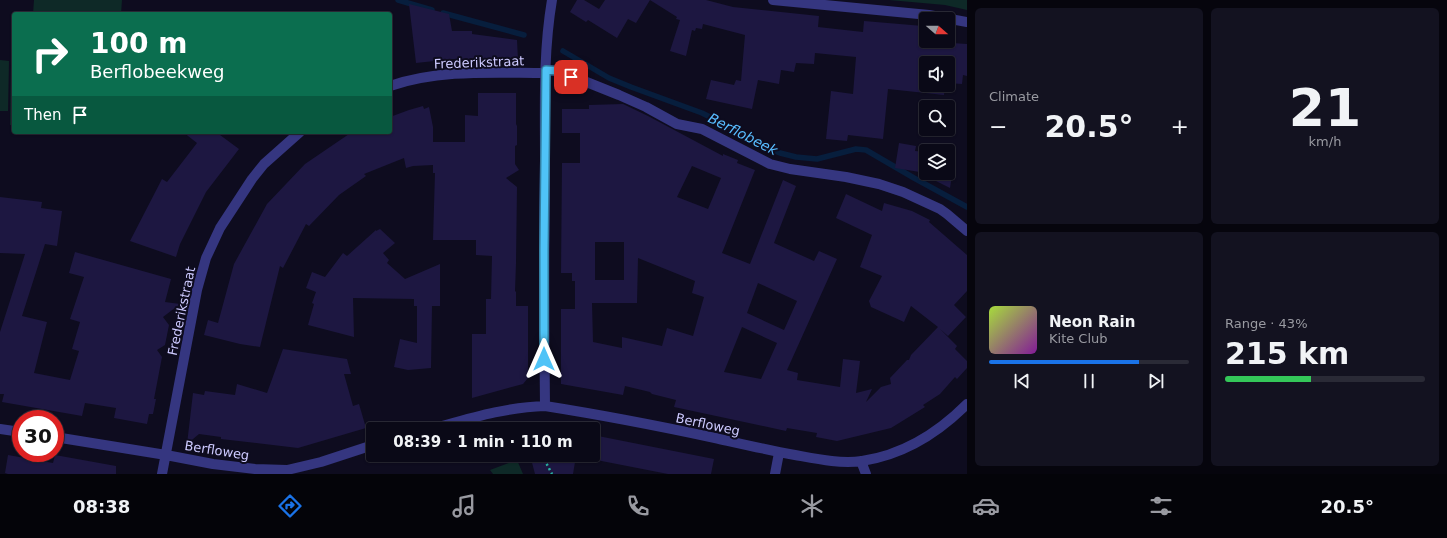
<!DOCTYPE html>
<html lang="en">
<head>
<meta charset="utf-8">
<style>
  body { margin:0; font-family:"DejaVu Sans",sans-serif; background:#131220; color:#f1f3f6; height:100vh; display:flex; flex-direction:column; font-size:15px; white-space:nowrap }
  * { box-sizing:border-box; margin:0 }
  p { font-size:13px; color:#999aa1 }
  .icon { flex:none; width:22px; height:22px; fill:none; stroke:currentColor; stroke-width:2; stroke-linecap:round; stroke-linejoin:round }
  .map { position:relative; flex:1; overflow:hidden }
  .details { display:flex; flex-direction:column; gap:8px; padding:8px; background:#06050d; width:480px }
  .details>* { flex:none }
  .banner { position:absolute; left:12px; top:12px; width:380px; height:122px; border-radius:4px; box-shadow:0 1px 3px #0004,0 0 0 1px #2a2a36; background:#0b6e4f; color:#fff; overflow:hidden }
  .needle { width:26px; rotate:110deg }
  .tools { position:absolute; left:919px; top:12px; display:grid; gap:8px }
  .tools a { display:grid; place-items:center; width:36px; height:36px; border-radius:4px; background:#0a0917; box-shadow:0 1px 3px #0004,0 0 0 1px #2a2a36; font-size:20px }
  .speed { position:absolute; left:12px; top:410px; display:flex; gap:8px; font-size:20px; font-weight:700; text-align:center }
  .speed>* { display:grid; place-content:center; width:52px; height:52px; border-radius:50%; background:#0a0917; box-shadow:0 1px 3px #0004,0 0 0 1px #2a2a36; line-height:1 }
  .speed .limit { border:6px solid #d22; background:#fff; color:#111 }
  .pin { position:absolute; display:grid; place-items:center; width:34px; height:34px; color:#fff; margin:-17px; border-radius:8px; box-shadow:0 2px 6px #0006 }
  .me { position:absolute; width:44px; margin:-22px; rotate:0deg; stroke-linejoin:round; filter:drop-shadow(0 0 3px #0008) }
  .turn { display:flex; align-items:center; gap:14px; height:84px; padding:0 12px; font-size:18px }
  .turn .icon { width:52px; height:52px; stroke-width:2.5 }
  .turn b { display:block; font-size:28px; line-height:34px }
  .then { display:flex; align-items:center; height:38px; padding:0 12px; background:#0003; gap:8px; font-size:15px }
  .big { font-size:30px; font-weight:700; line-height:1.1 }
  .details .widget { flex:1; display:flex; flex-direction:column; justify-content:center; gap:6px; min-width:0; padding:0 14px; border-radius:6px; background:#131220 }
  .details .dial { align-items:center; gap:0 }
  .dial b { font-size:52px; line-height:1 }
  .song { display:flex; align-items:center; gap:12px }
  .cover { width:48px; height:48px; border-radius:6px; background:linear-gradient(135deg,hsl(80 70% 55%),hsl(290 70% 35%)) }
  .played { height:4px; border-radius:2px; background:linear-gradient(90deg,#1a73e8 75%,#2a2a36 75%) }
  .keys { display:flex; justify-content:space-around; direction:ltr }
  .heat { display:flex; justify-content:space-between; align-items:center; font-size:22px; direction:ltr }
  .charge { height:6px; border-radius:3px; background:linear-gradient(90deg,#34c759 43%,#2a2a36 0) }
  .details .tiles { flex:1; display:grid; gap:8px; grid-template-columns:repeat(2,1fr) }
  .trip { position:absolute; left:366px; top:422px; width:234px; height:40px; border-radius:4px; background:#0a0917; box-shadow:0 1px 3px #0004,0 0 0 1px #2a2a36; font-weight:700; line-height:40px; text-align:center }
  .dock { display:flex; height:64px; justify-content:space-around; align-items:center; background:#040409; color:#999aa1 }
  .dock .icon { width:28px; height:28px }
  .dock .selected { color:#1a73e8 }
  .dock b { font-size:18px; color:#f1f3f6 }
  main { display:flex; flex:1; min-height:0 }
  .map>svg:first-child { display:block }
  .green { fill:#0e2927 }
  .lines { fill:none; stroke-linecap:round; stroke-linejoin:round }
  .stream { stroke:#071e3d; stroke-width:5.5 }
  .building { fill:#1d1741; fill-rule:evenodd }
  .path { stroke:#29b4a3; stroke-width:2.5; stroke-dasharray:2 3; stroke-linecap:butt }
  .minor { stroke:#353680; stroke-width:10 }
  .route-casing { stroke:#337fa1; stroke-width:10 }
  .route { stroke:#4fc3f7; stroke-width:7 }
  .labels { text-anchor:middle; stroke-width:4; stroke-linejoin:round; paint-order:stroke }
  .street-label { font-size:13px; fill:#cdcaff; stroke:#0e0c1f }
  .water-label { font-size:14px; font-style:italic; fill:#58bcff; stroke:#0e0c1f }
</style>
</head>
<body>
<main>
<div class="map">
<svg width="967" height="474" viewBox="0 0 967 474">
  <rect width="100%" height="100%" fill="#0e0c1f"/>
  <path class="green" d="M34,0H122L121,14H33Z
    M889,0H967V10L945,5Z
    M0,60L9,61L8,111H0Z
    M11,65H14V125H10Z
    M517,460L523,474H493L490,470Z"/>
  <g class="lines">
    <path class="stream" d="M398,0L432,10
      M443,13L524,35
      M563,51L609,78L631,87L702,113L738,131L761,145L780,153L796,157L817,159L856,149L866,150L914,178L967,207"/>
  </g>
  <path class="building" d="M577,0H584L599,9L605,0H706L733,7L819,16L818,27L863,32L864,21L923,26L921,41L967,44V76L963,75L962,84L948,83V63H926V85H945L944,95L888,89L883,139L848,135L847,141L826,139L831,91L853,94L856,57L815,53L814,64L796,63L794,72L781,70L779,84L758,80L752,109L706,99L711,80L734,85L736,80L741,81L745,35L703,24L702,29L696,28L695,31L692,30L686,56L670,51L680,20L676,19L677,17L650,0L636,23L628,19L617,38L588,20L586,22L570,12Z
    M409,4L449,14L452,31H472V34L517,40L518,60L453,59L416,63Z
    M478,93H516V124L517,126V145L515,146V164L519,170L506,178L517,187L516,263L515,291L516,292V306H528V378L523,384L472,398V334H486V299H491L492,256L476,255V240H433L435,173H433V165L413,166L406,168L404,158L364,174L366,176L339,195L309,226L306,224L283,268L280,266L260,347L240,344L204,335L208,320L218,323L234,264L267,204L305,164L352,132H390V117L409,110L423,106L424,109L429,107L433,127V142H465V115L478,116Z
    M623,104L648,116L723,156V154L738,160L737,163L755,170L722,253L750,264L783,180L796,186L774,243L814,261L819,251L837,259L787,370L798,373L797,380L840,387L843,359L860,361L856,393L872,389L866,402L881,387L891,384L890,378L907,360H909L911,355L938,327L911,306L904,322L871,307L869,301L882,276L860,267L872,235L836,218L846,194L882,211L884,203L912,211L930,220L929,222L967,255V291L954,305L966,317L948,336L940,329L957,346L955,349L967,361V368L957,379L955,377L940,394L923,405L925,407L891,428L837,441L816,437L817,433L787,428L786,431L674,407L676,400L652,394L650,392L625,386L623,395L561,384V309H575V281H572V273H561L562,163H580V133H562V109H589V105ZM692,166L721,178L708,209L677,197ZM595,242H624V280H595ZM638,258L695,281L692,293L704,297L693,336L667,328L662,346L622,337V348L593,342L592,303H637ZM758,283L797,301L784,330L747,313ZM742,327L777,343L761,379L724,372Z
    M183,132H216L239,149L206,192L180,244L176,257L130,241L162,179L167,182L197,143Z
    M899,143L916,146L915,151L926,152V173L895,168Z
    M948,167L953,168L950,188L934,180L935,173H948Z
    M0,197L42,202L41,208L62,211L57,246L45,244L22,316L47,322L34,373L70,380L79,351L72,349L80,322L70,319L84,277L69,273L75,252L171,279L165,302L180,304L163,317L169,325L165,345L157,350L162,357L154,399H156L153,414H149L147,424L114,418L116,408L85,403L82,416L2,402L4,394H0V332L25,254L0,253Z
    M380,229L395,243L383,253L389,260L387,263L405,279L440,264V306H432L431,368L408,370L394,367L400,339L417,343V306H414V299L353,298L354,337L308,325L314,304L312,303L316,292L306,288L312,272L325,277L343,253L347,256L376,230V231Z
    M283,349L347,359L351,374H344L353,406L359,404L366,428L298,448L221,439V437L199,434L187,444L193,393L204,395L205,391L235,395L237,384L267,393Z
    M593,435L714,459L711,474H668L576,456L573,474H535L530,455H593Z
    M8,455L53,463L55,455L116,466V474H8L5,473Z"/>
  <g class="lines">
    <path class="path" d="M543,429L544,420
      M542,455L552,474"/>
    <path class="minor" d="M773,0L929,15L967,22
      M545,70L559,71L619,95L646,107L677,124L702,129L770,164L790,169L846,177L879,184L903,192L940,209L947,214L967,231
      M390,86C440,69 493,73 545,73
      M545,406C544,324 544,242 545,160C545,107 543,53 552,0
      M0,429L21,432
      M431,429C468,419 506,407 545,406C602,415 659,426 715,438C742,444 768,450 795,455C817,459 840,464 862,461C902,455 938,433 967,404
      M55,437L166,455L213,464L255,469L287,470L321,462L373,445
      M861,461L866,474
      M162,474L197,290L206,258L220,228L252,179L264,164L300,132
      M775,474L779,453"/>
  </g>
  <g class="lines">
    <defs>
      <path id="route" d="M544,359V250L546,70L559,71L571,77"/>
    </defs>
    <use href="#route" class="route-casing"/>
    <use href="#route" class="route"/>
  </g>
  <g class="labels">
    <g class="street-label">
      <text transform="translate(479 62) rotate(-2)" y="5">Frederikstraat</text>
      <text transform="translate(181 311) rotate(-78)" y="5">Frederikstraat</text>
      <text transform="translate(708 424) rotate(12)" y="5">Berfloweg</text>
      <text transform="translate(217 450) rotate(9)" y="5">Berfloweg</text>
    </g>
    <g class="water-label">
      <text transform="translate(743 134) rotate(27)" y="5">Berflobeek</text>
    </g>
  </g>
</svg>
<div class="tools">
<a><svg class="needle" viewBox="-14 -14 28 28"><path d="M0-13l5 13h-10z" fill="#e53935"/><path d="M0 13l5-13h-10z" fill="#999aa1"/></svg></a>
<a><svg class="icon" aria-label="sound" viewBox="0 0 24 24"><path d="M4 9h4l5-4v14l-5-4H4zM17 9q2 3 0 6"/></svg></a>
<a><svg class="icon" aria-label="search" viewBox="0 0 24 24"><circle cx="10" cy="10" r="6"/><path d="M15 15l6 6"/></svg></a>
<a><svg class="icon" aria-label="layers" viewBox="0 0 24 24"><path d="M12 4l9 5-9 5-9-5zM3 14l9 5 9-5"/></svg></a>
</div>
<div class="speed"><div class="limit">30</div></div>
<div class="pin" style="left:571px;top:77px;background:#d93025"><svg class="icon" aria-label="arrive" viewBox="0 0 24 24"><path d="M6 21V4h12l-3 4 3 4H6"/></svg></div>
<svg class="me" style="left:544px;top:359px" viewBox="-20 -20 40 40"><path d="M0-17L14 15 0 8-14 15z" fill="#4fc3f7" stroke="#fff" stroke-width="4"/></svg>
<div class="trip">08:39 · 1 min · 110 m</div>
<div class="banner">
<div class="turn"><svg class="icon" aria-label="right" viewBox="0 0 24 24"><path d="M7 20v-9h11M14 6l5 5-5 5"/></svg><div><b>100 m</b>Berflobeekweg</div></div>
<div class="then">Then<svg class="icon" aria-label="arrive" viewBox="0 0 24 24"><path d="M6 21V4h12l-3 4 3 4H6"/></svg></div>
</div>
</div>
<section class="details">
<div class="tiles">
<div class="widget"><p>Climate</p>
<div class="heat"><a>−</a><b class="big">20.5°</b><a>+</a></div>
</div>
<div class="widget dial"><b>21</b><p>km/h</p></div>
<div class="widget">
<div class="song"><i class="cover"></i><div><b>Neon Rain</b><p>Kite Club</p></div></div>
<div class="played"></div>
<div class="keys"><svg class="icon" aria-label="previous" viewBox="0 0 24 24"><path d="M18 5L8 12l10 7zM5 5v14"/></svg><svg class="icon" aria-label="pause" viewBox="0 0 24 24"><path d="M8 5v14M16 5v14"/></svg><svg class="icon" aria-label="next" viewBox="0 0 24 24"><path d="M6 5l10 7-10 7zM19 5v14"/></svg></div>
</div>
<div class="widget"><p>Range · 43%</p><b class="big">215 km</b><div class="charge"></div></div>
</div>
</section>
</main>
<nav class="dock">
<b>08:38</b>
<svg class="icon selected" aria-label="directions" viewBox="0 0 24 24"><path d="M12 3l9 9-9 9-9-9zM9 14v-3h6M13 9l2 2-2 2"/></svg>
<svg class="icon" aria-label="music" viewBox="0 0 24 24"><path d="M9 18V5l10-2v13"/><circle cx="6" cy="18" r="3"/><circle cx="16" cy="16" r="3"/></svg>
<svg class="icon" aria-label="phone" viewBox="0 0 24 24"><path d="M5 4h4l2 5-3 2q2 4 5 5l2-3 5 2v4C11 20 4 13 5 4z"/></svg>
<svg class="icon" aria-label="climate" viewBox="0 0 24 24"><path d="M12 3v18M4 7l16 10M4 17L20 7"/></svg>
<svg class="icon" aria-label="car" viewBox="0 0 24 24"><path d="M5 17H2v-5l4-1 3-4h7l3 4 3 1v5h-3M9 17h6M6 11h13"/><circle cx="7" cy="17" r="2"/><circle cx="17" cy="17" r="2"/></svg>
<svg class="icon" aria-label="filters" viewBox="0 0 24 24"><path d="M4 7h16M4 17h16"/><circle cx="9" cy="7" r="2"/><circle cx="15" cy="17" r="2"/></svg>
<b>20.5°</b>
</nav>
</body>
</html>
